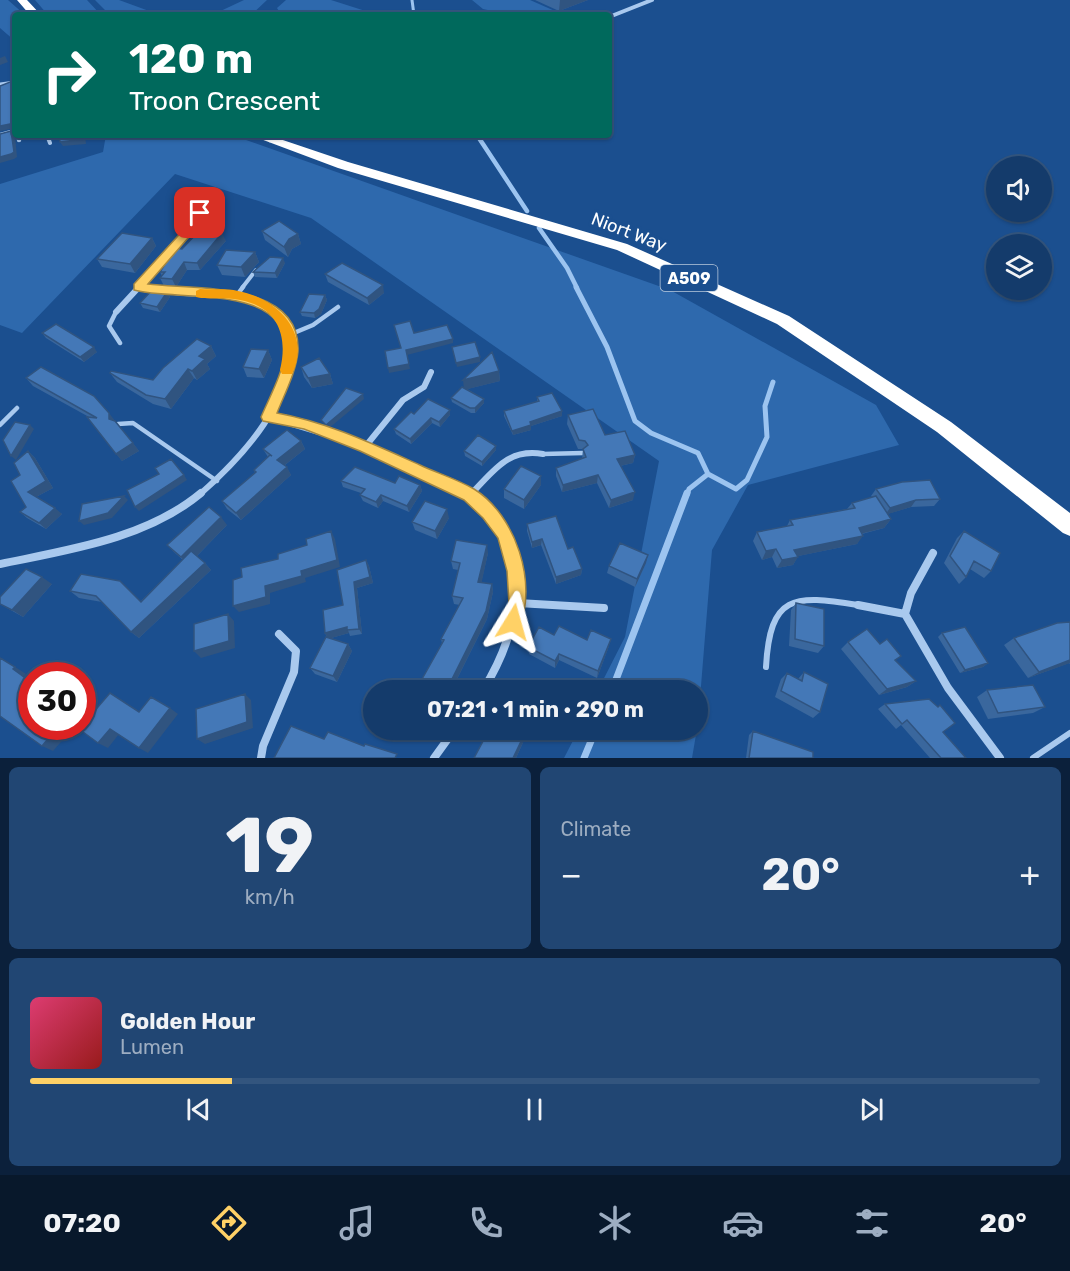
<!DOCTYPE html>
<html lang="en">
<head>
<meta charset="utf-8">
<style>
  body { margin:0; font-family:Rubik,sans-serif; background:#214673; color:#f1f3f6; height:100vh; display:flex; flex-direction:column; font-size:22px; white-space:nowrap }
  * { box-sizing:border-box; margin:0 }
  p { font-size:20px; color:#9dadc1 }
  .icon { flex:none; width:33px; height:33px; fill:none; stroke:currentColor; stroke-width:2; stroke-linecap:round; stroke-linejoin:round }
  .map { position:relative; height:758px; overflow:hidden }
  .details { display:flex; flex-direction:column; gap:9px; padding:9px; background:#0b203b; flex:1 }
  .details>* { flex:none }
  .top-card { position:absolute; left:12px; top:12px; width:600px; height:126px; border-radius:6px; box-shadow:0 2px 4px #0004,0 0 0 2px #33557e; background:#00695c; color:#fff; overflow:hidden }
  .fabs { position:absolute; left:986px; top:156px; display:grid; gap:12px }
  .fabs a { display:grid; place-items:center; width:66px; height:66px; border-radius:50%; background:#143b6b; box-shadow:0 2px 4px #0004,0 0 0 2px #33557e; font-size:30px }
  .speed { position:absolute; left:18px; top:662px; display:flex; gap:12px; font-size:30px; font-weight:700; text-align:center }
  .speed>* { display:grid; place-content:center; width:78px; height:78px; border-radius:50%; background:#143b6b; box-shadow:0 2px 4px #0004,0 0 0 2px #33557e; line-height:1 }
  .speed .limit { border:9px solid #d22; background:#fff; color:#111 }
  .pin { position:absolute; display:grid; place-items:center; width:51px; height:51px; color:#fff; margin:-26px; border-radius:12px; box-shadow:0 3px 9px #0006 }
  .me { position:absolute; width:66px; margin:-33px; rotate:8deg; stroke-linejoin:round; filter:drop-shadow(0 0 4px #0008) }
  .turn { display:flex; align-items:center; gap:21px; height:126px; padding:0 18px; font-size:27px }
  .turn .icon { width:78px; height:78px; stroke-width:2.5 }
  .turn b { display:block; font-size:42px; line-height:51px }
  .big { font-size:45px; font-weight:700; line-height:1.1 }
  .details .tile { flex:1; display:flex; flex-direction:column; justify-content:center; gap:9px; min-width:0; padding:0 21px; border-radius:9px; background:#214673 }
  .details .dial { align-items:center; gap:0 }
  .dial b { font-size:78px; line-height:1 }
  .song { display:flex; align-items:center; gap:18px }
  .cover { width:72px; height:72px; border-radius:9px; background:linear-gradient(135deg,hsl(340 70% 55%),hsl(0 70% 35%)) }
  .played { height:6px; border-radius:3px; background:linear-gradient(90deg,#ffd166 20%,#33557e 20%) }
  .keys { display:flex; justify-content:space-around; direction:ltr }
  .heat { display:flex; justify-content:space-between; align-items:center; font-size:33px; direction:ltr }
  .details .tiles { flex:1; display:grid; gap:9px; grid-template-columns:1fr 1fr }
  .tile:last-child { grid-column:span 2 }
  .trip { position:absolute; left:363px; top:680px; width:345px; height:60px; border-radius:30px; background:#143b6b; box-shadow:0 2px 4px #0004,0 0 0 2px #33557e; font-weight:700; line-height:60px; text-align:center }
  .menu { display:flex; height:96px; justify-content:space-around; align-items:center; background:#08182b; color:#9dadc1 }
  .menu .icon { width:42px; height:42px }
  .menu .active { color:#ffd166 }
  .menu b { font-size:27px; color:#f1f3f6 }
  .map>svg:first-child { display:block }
  .green { fill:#2e69ad }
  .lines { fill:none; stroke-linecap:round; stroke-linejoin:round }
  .stream-far3 { stroke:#9cc4f0; stroke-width:3 }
  .stream-far2 { stroke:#9cc4f0; stroke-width:4.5 }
  .stream-far1 { stroke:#9cc4f0; stroke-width:5 }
  .stream { stroke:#9cc4f0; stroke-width:7 }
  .lane-far3 { stroke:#a9c9ee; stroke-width:3 }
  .lane-far2 { stroke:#a9c9ee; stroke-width:4 }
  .lane-far1 { stroke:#a9c9ee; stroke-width:4.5 }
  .lane { stroke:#a9c9ee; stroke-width:6 }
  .street-far3 { stroke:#a9c9ee; stroke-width:4 }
  .street-far2 { stroke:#a9c9ee; stroke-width:4.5 }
  .street-far1 { stroke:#a9c9ee; stroke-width:6 }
  .street { stroke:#a9c9ee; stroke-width:8 }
  .highway { fill:#fff; fill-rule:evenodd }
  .wall { fill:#3a679d }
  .shaded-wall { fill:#305480 }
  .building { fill:#4478b7; stroke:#305480; stroke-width:1.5 }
  .route { fill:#ffd166; stroke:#a68842; stroke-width:1.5 }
  .slow { fill:#f59e0b }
  .labels { text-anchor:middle; stroke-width:6; stroke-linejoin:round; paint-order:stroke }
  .shield { fill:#1b4f8f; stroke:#bbcadd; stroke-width:1.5 }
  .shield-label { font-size:16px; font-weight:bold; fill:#fff }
  .street-label { font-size:18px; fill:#fff; stroke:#1b4f8f }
</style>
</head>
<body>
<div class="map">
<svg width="1070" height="758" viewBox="0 0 1070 758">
  <rect width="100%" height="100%" fill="#1b4f8f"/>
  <path class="green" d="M0,0H8L25,15H15V41L0,28Z
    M35,0H87L101,15H48Z
    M95,0H119L160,15H110Z
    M244,0H267L251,15H212Z
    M286,0H331L378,15H277L280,13L277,8Z
    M472,0H530L564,15H511L483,9Z
    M106,135H232L670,290L876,405L899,445L748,485L712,550L698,723V690H598L625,637L659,461L311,218L175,174L22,333L0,325V184L103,152Z
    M579,729H697L692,758H564Z"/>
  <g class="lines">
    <path class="stream-far3" d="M412,0L414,15"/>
    <path class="stream-far2" d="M477,135L527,211
      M539,228L567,268L577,288"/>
    <path class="stream-far1" d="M576,287L607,347L635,421L651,433L698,453L708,474L689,489L687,495
      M708,474L736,489L747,480L767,437L765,406L773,382"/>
    <path class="stream" d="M612,690L687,493
      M584,758L596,729"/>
    <path class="lane-far3" d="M0,84L15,82"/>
    <path class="lane-far2" d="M47,135L50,143
      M242,288L256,270"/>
    <path class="lane-far1" d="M237,295L243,287
      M116,312L109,326L120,343
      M289,335L313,325L338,307
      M118,424L133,423L217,481
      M0,425L17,408
      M543,454L583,453"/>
    <path class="lane" d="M766,667C770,595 793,594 858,605
      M1033,758L1070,733"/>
    <path class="street-far3" d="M609,17L652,0"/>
    <path class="street-far2" d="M0,135L15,131
      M19,135V140
      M270,140L277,135
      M192,228L217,229
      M138,287L145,288
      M138,288L192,228L199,213"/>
    <path class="street-far1" d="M138,287C153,289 168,292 184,293C209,295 237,291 260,303C308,326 287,389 264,424C246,451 223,474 199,495
      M116,312L139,287
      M268,417L345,440L467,495
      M365,447L403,400L424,387L431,372
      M470,495C494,471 507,448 543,454"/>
    <path class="street" d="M465,493C538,539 523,627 483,690
      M470,495L472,493
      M933,553L911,593L905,614L948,688L1000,758
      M0,564C67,550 146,539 201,493
      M518,603L604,608
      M858,605L905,614
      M261,758L263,746L294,672L296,651L279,634
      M434,758L455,729"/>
    <path class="highway" d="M17,0H27L41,15H30Z
      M250,135H268L348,162L627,244L789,316L951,422L1070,513V536L1063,533L937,432L777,324L617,250L338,168Z"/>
  </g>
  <path class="wall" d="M535,0H588L559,11Z
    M262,231L298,234L301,244L292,249L288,257L265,240Z
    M152,238L156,246L135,273L102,267L97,259Z
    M226,241L200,270H187L176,287L164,286L160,278L162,276L160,272L182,249Z
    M255,252L259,262L245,277L222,275L217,265Z
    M285,263L277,278L255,277L253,272Z
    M325,274L384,293L369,305L328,282Z
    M167,292L170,297L160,312L143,308L140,303Z
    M325,295L327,300L321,314L315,318L302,316L300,312Z
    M42,333L97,352L84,362L46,338Z
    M211,346L216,356L207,364L210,369L197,380L194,378L171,409L153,404L117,382L110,373L153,380Z
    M268,350L272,360L264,378L247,377L243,367Z
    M301,367L330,374L333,384L312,388L304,377Z
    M499,371L500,381L467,389L484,399V403L475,413H471L452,402L451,398L464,388Z
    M26,378L94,396L139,451L122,461L89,417L33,386Z
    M537,397L562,411V416L531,426V430L513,435L504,416V411L537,402Z
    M414,414L450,415L440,427L432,423L411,444L396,434L394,429Z
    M568,415L605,435L635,455L633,463L620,466L633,500L609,508L597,483L562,492L556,476V468L582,459L583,449H578L567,424Z
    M301,441L305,449L285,465L291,475L241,520L227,509L222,501L255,473L254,470L268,457L263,449Z
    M496,446V450L482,466L465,456L464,451Z
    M28,451L35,458L53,488L36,497L62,514L46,529L27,518L20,512L26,507L20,475Z
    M341,481L395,483L420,485L422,491L409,512L383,501L378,508L363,501L360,495L361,493L343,487Z
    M541,485L524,509L504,498V489Z
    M876,489L940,499L934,506L911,507L887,514L891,519L884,528L862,534L857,544L798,556L793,565L777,568L772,557L762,560L753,541L757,532L787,526L790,520L847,509L852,503L872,497L871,496Z
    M449,518L437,539L415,530L412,522Z
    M527,524L568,549L582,569L581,575L556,584L541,545L532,548L527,531Z
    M227,525L197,556L205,563L211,570L139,638L131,632L102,602L79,598L70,591L141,601L183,560L175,553L167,545Z
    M964,531L991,571L984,578L970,569L966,577L959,584L944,563L957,538Z
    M488,553L481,583L492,584L493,592L487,619L453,687L448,685L445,690H418L417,688L442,643L441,639L460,605L454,604L452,596L458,570L453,569L451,561Z
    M366,560L369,566L373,583L357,588L362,634L350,636L349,633L331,638L348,644L352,651L337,682L315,674L310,668L327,637L325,633L343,605Z
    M646,563L635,587L607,573L609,566Z
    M52,584L23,617L0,604V597Z
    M796,603L824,646L818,653L789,646L791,610Z
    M1070,622V664L1069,663L1028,678L1004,645L1014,638Z
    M942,633L988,663L983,667L960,673L938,637Z
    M587,640L609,646L597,678L559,660L555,668L529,654L528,647Z
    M848,642L880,644L916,681L907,687L879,695L841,649Z
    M804,672L820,712L813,718L775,697L781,679L787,673L798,679Z
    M987,690L1045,707L1033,713L988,719L977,697Z
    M885,704L943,732L966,758H930L901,725L896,729L878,709Z
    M496,729H537L532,739L526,736L516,758H474L493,735Z
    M753,731L813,758H746L749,735Z"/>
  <path class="shaded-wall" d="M560,0H588L559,11Z
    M5,56L8,62L0,65V58Z
    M15,114V128L0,131V126Z
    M11,131L15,136L17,157L14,159L0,163V157Z
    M83,135H85L86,144L63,146L60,142Z
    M222,233L226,241L200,270L197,263Z
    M298,234L301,244L292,249L288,257L284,247L289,239Z
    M152,238L156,246L135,273L130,264Z
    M255,252L259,262L245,277L241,267Z
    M283,258L285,263L277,278L275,273Z
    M184,262L187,270L176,287L172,279Z
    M383,285L384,293L369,305L367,298Z
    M167,292L170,297L160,312L157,307Z
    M325,295L327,300L321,314L315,318L314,313Z
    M453,339V343L407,355L406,350Z
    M211,346L216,356L207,364L210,369L197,380L192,371L199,356Z
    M94,347L97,352L84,362L80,357Z
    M268,350L272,360L264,378L259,369Z
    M480,357V362L457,367L456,363Z
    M409,364L410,369L389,373L388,368Z
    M188,369L194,378L171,409L165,399Z
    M499,371L500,381L464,390L463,380Z
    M330,374L333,384L312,388L308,378Z
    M363,394L364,399L328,429L326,425Z
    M484,399V403L475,413V408Z
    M450,410V415L440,427L439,422Z
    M562,411V416L531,426V430L513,435L512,431L530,422Z
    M109,413L115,421L109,419Z
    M431,418L432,423L411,444L410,439Z
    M30,425L34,429L16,460L11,456Z
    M301,441L305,449L281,468L277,460Z
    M133,443L139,451L122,461L116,454Z
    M496,446V450L482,466V462Z
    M28,451L35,458L53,488L34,498L28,492Z
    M635,455L633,463L615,467L617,459Z
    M287,467L291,475L241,520L236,513Z
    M184,475L187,480L139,511L135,507Z
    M598,475L597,483L562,492L563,485Z
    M541,476V485L524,509V500Z
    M420,485L422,491L409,512L407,506Z
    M635,492L633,500L609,508L611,500Z
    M381,495L383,501L378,508L376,502Z
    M124,496L128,500L112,518L84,525L79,521Z
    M916,500L911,507L885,515L890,508Z
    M55,508L62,514L46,529L39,523Z
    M447,509L449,518L437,539L435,531Z
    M221,517L227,525L188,565L181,557Z
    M891,519L884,528L852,536L859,528Z
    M331,531L335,539L340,567L305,578L306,582L270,593V604L239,612L233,606L265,586L301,571Z
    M863,536L857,544L789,558L794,550Z
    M542,539L541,545L532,548V542Z
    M487,545L488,553L480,590L478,582Z
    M776,549L772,557L762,560L766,551Z
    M648,555L646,563L635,587L637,579Z
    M798,557L793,565L777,568L782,560Z
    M366,560L369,566L373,583L357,588L362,634L359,629L354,582Z
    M205,563L211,570L139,638L131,632Z
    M582,569L581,575L556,584V577Z
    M42,577L52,584L23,617L12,610Z
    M492,584L493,592L487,619L453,687L451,681Z
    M228,614L234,621L235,648L201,658L194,651Z
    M347,627L349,633L328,639L325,633Z
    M611,639L609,646L597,678L598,671Z
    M348,644L352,651L337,682L333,676Z
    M559,654V660L555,668V661Z
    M0,657L26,674L25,676L32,681V683L13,669Z
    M1070,660V663L1028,678L1039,672Z
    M988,663L983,667L960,673L965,670Z
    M446,679L448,685L445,690H440Z
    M916,681L907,687L879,695L887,689Z
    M245,694L251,700L253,728L205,744L197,739Z
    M170,708L178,714L148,753L139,748Z
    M59,726H75L53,751L42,746Z
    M110,729L119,734L108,748L98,743Z
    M535,729H537L532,739V734Z
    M526,731V736L516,758H513Z"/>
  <path class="building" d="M15,80V123L0,126V86Z
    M11,131L14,152L11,154L0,157V134Z
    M59,135H83L84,139L60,142Z
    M279,221L298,234L289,239L284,247L262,231Z
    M201,229L222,233L197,263L184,262L172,279L160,278L165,272H160L175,248L182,249Z
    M122,233L152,238L130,264L97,259Z
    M226,250L255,252L241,267L217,265Z
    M270,257L283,258L275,273L253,272Z
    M342,263L383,285L367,298L325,274Z
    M152,290L167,292L157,307L140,303Z
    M309,294L325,295L319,309L314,313L300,312Z
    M410,321L414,333L447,325L453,339L406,350L409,364L388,368L385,351L401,348L394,325Z
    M56,324L94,347L80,357L42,333Z
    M197,339L211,346L199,356L205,359L192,371L188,369L165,399L146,395L110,373L111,371L153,380L163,368Z
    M475,342L480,357L456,363L452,347Z
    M251,349L268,350L259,369L243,367Z
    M492,352L499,371L463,380Z
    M319,358L330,374L308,378L301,367Z
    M41,367L94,396L109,413V419L115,421L133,443L116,454L87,417L97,418L26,378Z
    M462,387L484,399L475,408H470L451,398Z
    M346,388L363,394L326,425L321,420Z
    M552,393L562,411L530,422L531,425L512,431L504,411L539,401L537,397Z
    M428,399L450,410L439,422L431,418L410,439L394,429L411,412L414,414Z
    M593,409L605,435L625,431L635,455L617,459L635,492L611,500L598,475L563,485L556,468L586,457L583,449L588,445L585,441L579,440L568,415Z
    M15,422L30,425L11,456L3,440Z
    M287,430L301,441L277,460L287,467L236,513L222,501L256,472L254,470L270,455L272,456L263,449Z
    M478,435L496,446L482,462L464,451Z
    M28,451L46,481L28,492L55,508L39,523L20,512L26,507L11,481L20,475L14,463Z
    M171,459L184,475L135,507L127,490L159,474L155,468Z
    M521,466L541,476L524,500L504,489Z
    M355,467L395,483L399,476L420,485L407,506L381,495L376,502L360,495L365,489L341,481Z
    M930,480L940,499L916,500L890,508L876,489L902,482Z
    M124,496L108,513L79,521L82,504Z
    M876,496L891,519L859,528L863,536L794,550L798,557L782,560L776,549L766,551L757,532L793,525L790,520L855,508L852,503Z
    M425,501L447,509L435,531L412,522Z
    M209,507L221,517L181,557L167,545Z
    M556,516L568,549L573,547L582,569L556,577L542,539L532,542L527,524Z
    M331,531L337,560L301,571L302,576L265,586L266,597L233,606V580L242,577L241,568L278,559V554L307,545L306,539Z
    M964,531L1000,553L991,571L974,561L966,577L950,556Z
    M456,540L487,545L478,582L492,584L486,611L451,681L446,679L440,690H422L417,688L444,640L441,639L463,598L452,596L460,563L451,561Z
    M620,543L648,555L637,579L609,566Z
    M191,551L205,563L131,632L96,596L70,591L81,574L120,581L141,602Z
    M366,560L370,577L354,582L359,629L347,630V627L325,633L323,610L343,605L337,570Z
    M26,569L42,577L12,610L0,604V597Z
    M796,603L824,609V646L795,639Z
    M228,614L229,641L194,651V624Z
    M1070,622V660L1039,672L1014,638L1057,623Z
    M559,626L587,640L591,630L611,639L598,671L559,654L555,661L528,647L539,627L554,635Z
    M965,627L988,663L965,670L942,633Z
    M867,629L880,644L887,639L901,656L895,660L916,681L887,689L848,642Z
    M326,637L348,644L333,676L310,668Z
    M0,658L15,667L13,669L32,683V726H59L42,746L0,716Z
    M804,672L828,684L820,712L781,691L787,673L802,681Z
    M1033,685L1045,707L998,713L987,690Z
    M517,686L525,690H514Z
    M110,693L139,712L151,697L170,708L139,748L110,729L98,743L79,729Z
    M245,694L247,722L197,739L196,709Z
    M929,699L938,707L940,705L955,723L943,732L966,758H941L907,720L902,724L885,704Z
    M291,726L324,739L328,732L364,746L365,744L397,754L395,758H274Z
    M496,729H535L532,734L526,731L513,758H474L488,732L493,735Z
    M753,731L813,752V758H749Z"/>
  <path class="route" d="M196,210L205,213L195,230L148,284C193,290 302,280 298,352C296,372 285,393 277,413C327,422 373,444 420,465C437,473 457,479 474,489C516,515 538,584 519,628L513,631L507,628L504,622L509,603L507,571L498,538L483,518L464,500L360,451L304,429L263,421L261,417C270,396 283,373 285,351C289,282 176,302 134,290V284L187,226Z"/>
  <path class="slow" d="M200,289C213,290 226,288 238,291C277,298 312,333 292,374H282L280,370C289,333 276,304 234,299C222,297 208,300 196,297V291Z"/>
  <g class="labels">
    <rect class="shield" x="660.5" y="265" width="57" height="26" rx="4.5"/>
    <g class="shield-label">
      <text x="689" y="284">A509</text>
    </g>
    <g class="street-label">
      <text transform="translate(629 232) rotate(21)" y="6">Niort Way</text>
    </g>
  </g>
</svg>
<div class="fabs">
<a><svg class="icon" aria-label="sound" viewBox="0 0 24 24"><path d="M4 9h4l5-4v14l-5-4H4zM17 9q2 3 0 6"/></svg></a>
<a><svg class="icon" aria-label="layers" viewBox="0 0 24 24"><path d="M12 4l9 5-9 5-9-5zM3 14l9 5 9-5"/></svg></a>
</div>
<div class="speed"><div class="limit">30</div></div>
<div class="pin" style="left:200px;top:213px;background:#d93025"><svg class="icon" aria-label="arrive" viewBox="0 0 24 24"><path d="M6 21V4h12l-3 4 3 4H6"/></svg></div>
<svg class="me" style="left:513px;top:622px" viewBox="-20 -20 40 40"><path d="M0-17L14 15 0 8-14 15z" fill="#ffd166" stroke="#fff" stroke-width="4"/></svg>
<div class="trip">07:21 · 1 min · 290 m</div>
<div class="top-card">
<div class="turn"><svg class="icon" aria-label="right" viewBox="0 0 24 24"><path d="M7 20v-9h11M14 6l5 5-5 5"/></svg><div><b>120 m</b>Troon Crescent</div></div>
</div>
</div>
<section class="details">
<div class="tiles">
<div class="tile dial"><b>19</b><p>km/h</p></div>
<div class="tile"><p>Climate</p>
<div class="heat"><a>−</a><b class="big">20°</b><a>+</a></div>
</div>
<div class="tile">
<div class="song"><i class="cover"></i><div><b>Golden Hour</b><p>Lumen</p></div></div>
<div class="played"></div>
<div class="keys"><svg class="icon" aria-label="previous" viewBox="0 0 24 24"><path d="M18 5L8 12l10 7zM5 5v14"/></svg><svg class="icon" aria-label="pause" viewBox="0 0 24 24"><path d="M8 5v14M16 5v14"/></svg><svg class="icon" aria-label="next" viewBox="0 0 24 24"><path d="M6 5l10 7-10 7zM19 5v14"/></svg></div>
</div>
</div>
</section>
<nav class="menu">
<b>07:20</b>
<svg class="icon active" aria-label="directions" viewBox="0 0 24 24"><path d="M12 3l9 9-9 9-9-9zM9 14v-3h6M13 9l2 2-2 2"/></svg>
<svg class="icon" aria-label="music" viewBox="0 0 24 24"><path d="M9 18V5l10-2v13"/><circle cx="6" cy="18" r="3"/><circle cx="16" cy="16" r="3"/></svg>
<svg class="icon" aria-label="phone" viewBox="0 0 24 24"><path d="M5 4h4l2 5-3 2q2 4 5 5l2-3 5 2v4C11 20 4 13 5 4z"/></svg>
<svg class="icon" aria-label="climate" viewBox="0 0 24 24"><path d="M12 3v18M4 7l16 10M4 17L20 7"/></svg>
<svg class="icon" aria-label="car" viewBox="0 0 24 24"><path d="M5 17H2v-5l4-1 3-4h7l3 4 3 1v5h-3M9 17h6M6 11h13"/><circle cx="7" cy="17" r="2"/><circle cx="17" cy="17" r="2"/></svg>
<svg class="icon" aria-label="filters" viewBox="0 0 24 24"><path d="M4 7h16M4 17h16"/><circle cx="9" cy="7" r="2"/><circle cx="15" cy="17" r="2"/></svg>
<b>20°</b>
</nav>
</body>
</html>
